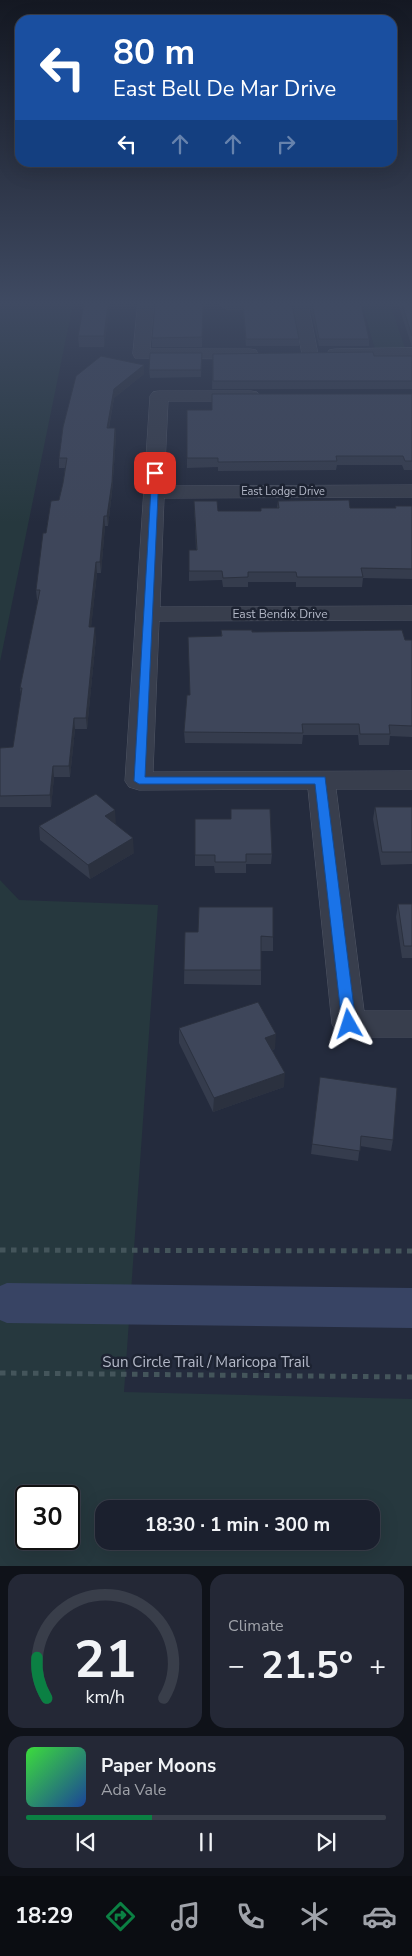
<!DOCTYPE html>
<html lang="en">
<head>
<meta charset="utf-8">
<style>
  body { margin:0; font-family:"Nunito Sans",sans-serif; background:#242836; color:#f1f3f6; height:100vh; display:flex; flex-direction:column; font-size:19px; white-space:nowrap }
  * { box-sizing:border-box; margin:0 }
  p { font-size:16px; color:#a0a3aa }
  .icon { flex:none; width:28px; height:28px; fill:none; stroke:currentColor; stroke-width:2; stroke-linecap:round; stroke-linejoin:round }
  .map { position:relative; height:1566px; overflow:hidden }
  .panel { display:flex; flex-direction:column; gap:8px; padding:8px; background:#0f1219; flex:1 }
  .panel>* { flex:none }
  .guide { position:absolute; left:15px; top:15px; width:382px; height:152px; border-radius:15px; box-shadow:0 5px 20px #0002,0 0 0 1px #393e4a; background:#1a4fa0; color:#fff; overflow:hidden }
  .speed { position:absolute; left:15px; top:1485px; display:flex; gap:10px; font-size:25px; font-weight:700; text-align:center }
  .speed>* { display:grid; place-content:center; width:65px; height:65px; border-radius:50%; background:#1b202e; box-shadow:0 5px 20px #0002,0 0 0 1px #393e4a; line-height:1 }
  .speed .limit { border:2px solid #111; border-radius:8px; background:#fff; color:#111 }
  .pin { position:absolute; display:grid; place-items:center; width:42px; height:42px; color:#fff; margin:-21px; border-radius:10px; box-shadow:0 2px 8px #0006 }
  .me { position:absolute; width:55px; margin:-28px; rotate:354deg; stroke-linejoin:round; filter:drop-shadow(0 0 4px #0008) }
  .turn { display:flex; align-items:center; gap:18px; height:105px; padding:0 15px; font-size:22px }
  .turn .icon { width:65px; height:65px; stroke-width:2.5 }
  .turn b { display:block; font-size:35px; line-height:42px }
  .lanes { display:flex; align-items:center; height:48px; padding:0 15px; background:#0003; justify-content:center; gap:25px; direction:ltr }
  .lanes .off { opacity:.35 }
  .big { font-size:38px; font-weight:700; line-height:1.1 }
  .panel .tile { flex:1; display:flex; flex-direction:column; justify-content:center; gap:8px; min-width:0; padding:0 18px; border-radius:15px; background:#242836 }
  .panel .dial { align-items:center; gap:0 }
  .dial svg { height:130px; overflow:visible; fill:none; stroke:#393e4a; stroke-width:7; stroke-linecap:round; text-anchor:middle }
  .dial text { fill:#f1f3f6; stroke:none }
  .song { display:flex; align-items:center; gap:15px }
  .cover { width:60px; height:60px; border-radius:8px; background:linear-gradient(135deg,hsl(120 70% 55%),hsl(220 70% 35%)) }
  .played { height:5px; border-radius:2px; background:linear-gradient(90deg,#0b8043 35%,#393e4a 35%) }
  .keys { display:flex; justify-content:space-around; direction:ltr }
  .heat { display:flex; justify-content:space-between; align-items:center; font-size:28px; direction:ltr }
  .panel .tiles { flex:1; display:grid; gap:8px; grid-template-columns:1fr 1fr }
  .tile:last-child { grid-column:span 2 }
  .trip { position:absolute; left:95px; top:1500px; width:285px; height:50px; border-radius:15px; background:#1b202e; box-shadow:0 5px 20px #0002,0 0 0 1px #393e4a; font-weight:700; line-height:50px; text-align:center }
  .tab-bar { display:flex; height:80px; justify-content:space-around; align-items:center; background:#0b0d12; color:#a0a3aa }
  .tab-bar .icon { width:35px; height:35px }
  .tab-bar .on { color:#0b8043 }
  .tab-bar b { font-size:22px; color:#f1f3f6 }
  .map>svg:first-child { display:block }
  .green { fill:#26383e; fill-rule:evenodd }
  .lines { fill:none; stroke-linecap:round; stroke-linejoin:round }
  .canal { fill:#384464; fill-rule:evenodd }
  .minor-casing { stroke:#505665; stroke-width:1 }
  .path { stroke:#44555b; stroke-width:5; stroke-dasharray:5.5 5.5; stroke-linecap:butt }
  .minor { fill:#383e4d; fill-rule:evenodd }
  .wall { fill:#353c4d }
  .shaded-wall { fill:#2b313f }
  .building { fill:#3e465a; stroke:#2b313f }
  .route { fill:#1a73e8; stroke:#114b97 }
  .labels { text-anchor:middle; stroke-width:5; stroke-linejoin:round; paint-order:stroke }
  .far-street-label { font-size:11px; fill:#b4b9c8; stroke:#1d2332 }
  .street-label { font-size:12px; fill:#b4b9c8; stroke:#1d2332 }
  .near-street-label { font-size:15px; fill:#b4b9c8; stroke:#1d2332 }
</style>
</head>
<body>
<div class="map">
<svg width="412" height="1566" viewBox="0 0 412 1566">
  <rect width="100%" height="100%" fill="#242b3d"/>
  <path class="green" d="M0,304H73L0,662Z
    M362,304H390L405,348L375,349Z
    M0,880L19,900L158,905L124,1392L412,1399V1566H0ZM69,1496V1539H26V1496ZM104,1509H371V1541H104Z"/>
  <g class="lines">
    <path class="canal" d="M7,1283L412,1288V1328L7,1323L0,1320V1286Z"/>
    <defs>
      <path id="minor" d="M138,304H154L150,349H250L256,350L258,354L256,358L250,359L135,358L133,354Z
        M219,304H355L356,305L353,308L348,310L309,309L318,354L316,358H304L302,354L293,309H227L222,307Z
        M412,348V358L335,359L329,358L327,354L329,350L335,349Z
        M159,391H251L257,392L260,396L257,400L251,401H168L164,486L412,485V497L164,498L160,607L412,606V620L159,621L153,772L412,771V789H336L364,1011H412V1037H349L337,1033L332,1024L308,789L139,790L129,787L125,781L150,396L153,392Z"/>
    </defs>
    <use href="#minor" class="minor-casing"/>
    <path class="path" d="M0,1250L412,1251
      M0,1373L412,1377"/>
    <use href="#minor" class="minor"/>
  </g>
  <path class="wall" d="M110,304L104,347H79L78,336Z
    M203,304L202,347H152V338Z
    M243,304L299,339V346H246L243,311Z
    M312,304L369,339V346H319L311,311Z
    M398,304H412V347Z
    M202,353L201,377L150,378L149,370Z
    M213,354L374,356H412V389H212Z
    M144,365V374L114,398L109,428H115L116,437L112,492L108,526H105L101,573H97L91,627L96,638L87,729H75L70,777H54L51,807H0V748L13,747L21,695L20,688L38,600H37L36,590L46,533L59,500L63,483L65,468H59V458Z
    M412,394V470H404L402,465H337L336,470L218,471V467L187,468V410H212Z
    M194,501L218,511H261L277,508L278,501L350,508H395V506H412V579L363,578L362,587H296V582H248V587H223L222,580L189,581V550H196Z
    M221,630L412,640V737L390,736L389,745H359L358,735H303L302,744L185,743L184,732L190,695L221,636Z
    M375,807H412V864L381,865L373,819Z
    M231,809L272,854L271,864H246V873H215L214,866H195V819H231Z
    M116,824L134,853L90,879L40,840L39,826Z
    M398,904H412V958H402L396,917Z
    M185,932L273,937V951H261V985L184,984Z
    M179,1028L275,1049L272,1050L284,1087L213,1112L179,1043Z
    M320,1077L393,1140L391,1151L360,1146L358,1161L311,1154Z"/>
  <path class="shaded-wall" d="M108,304H110L104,347V336Z
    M144,365V374L114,398L107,437V428L114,389Z
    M115,428L116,437L112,492L108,526L107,516Z
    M104,516L105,526L101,573L100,562Z
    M96,562L97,573L90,638L89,627Z
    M95,627L96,638L87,729L86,718Z
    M74,718L75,729L70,777L69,766Z
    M53,766L54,777L51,807L50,795Z
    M115,810L116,824L106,830L105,816Z
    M133,838L134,853L90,879L88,865Z
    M276,1034L275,1049L265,1052V1038Z
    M285,1073L284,1087L213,1112L214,1098Z"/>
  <path class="building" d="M84,304H108L104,336H78Z
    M155,304H203L202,337L152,338Z
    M243,304H292L299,339H246Z
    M312,304H361L369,339H319Z
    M402,304H412V336Z
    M373,352L374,356H412V381H213V354Z
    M150,353H202L201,370H149Z
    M101,356L144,365L114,389L107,428H115L112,482L107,516H104L100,562H96L89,627H95L86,718H74L69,766H53L50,795L0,796V748L13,747L22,688H20L40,590H36L43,533H46L51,501L59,500L63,483L67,458H59L63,427L76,376Z
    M212,394H412V461H405L403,456H336L337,461L218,462V458H187V410H212Z
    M349,500L350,508H396L395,506H412V569L361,568L363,577H297L296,572H248V577L223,578L222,571H189V550H197L194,501H217L218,511H261V508H279L278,501Z
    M221,630H252V632L402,630L405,640H412V726L389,725L390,734H360L359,724H302L303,733L184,732L187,695H190L188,637L222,636Z
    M96,794L115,810L105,816L133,838L88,865L39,826Z
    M375,807H412V852H382Z
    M231,809H270L272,854H246V862H215V855H195V819H231Z
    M398,904H412V946H404Z
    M199,907H273V937L261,936V970H184L185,932H198Z
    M258,1002L276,1034L265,1038L285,1073L214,1098L179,1028Z
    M320,1077L397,1088L393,1140L361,1136L360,1151L312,1144Z"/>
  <linearGradient id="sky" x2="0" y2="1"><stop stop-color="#141822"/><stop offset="0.58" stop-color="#3f4a62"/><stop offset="1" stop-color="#3f4a62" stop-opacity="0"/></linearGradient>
  <rect width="412" height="523" fill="url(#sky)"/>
  <path class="route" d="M152,471L159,473L145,777H325L356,1024L354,1028L349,1030L344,1028L342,1024L315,784H139L134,781Z"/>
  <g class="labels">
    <g class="far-street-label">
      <text x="283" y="495">East Lodge Drive</text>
    </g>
    <g class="street-label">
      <text x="280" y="618">East Bendix Drive</text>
    </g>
    <g class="near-street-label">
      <text x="206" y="1367">Sun Circle Trail / Maricopa Trail</text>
    </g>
  </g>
</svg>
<div class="speed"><div class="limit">30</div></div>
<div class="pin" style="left:155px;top:473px;background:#d93025"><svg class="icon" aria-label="arrive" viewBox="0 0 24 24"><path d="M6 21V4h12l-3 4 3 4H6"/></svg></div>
<svg class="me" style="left:349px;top:1024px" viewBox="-20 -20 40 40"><path d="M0-17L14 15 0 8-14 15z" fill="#1a73e8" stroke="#fff" stroke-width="4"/></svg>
<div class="trip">18:30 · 1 min · 300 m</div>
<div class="guide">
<div class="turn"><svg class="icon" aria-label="left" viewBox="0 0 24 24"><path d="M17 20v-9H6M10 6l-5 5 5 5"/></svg><div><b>80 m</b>East Bell De Mar Drive</div></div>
<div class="lanes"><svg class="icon" aria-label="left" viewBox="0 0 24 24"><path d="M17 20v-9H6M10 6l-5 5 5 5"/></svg><svg class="icon off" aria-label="ahead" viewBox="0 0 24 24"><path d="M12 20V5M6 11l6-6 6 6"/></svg><svg class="icon off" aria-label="ahead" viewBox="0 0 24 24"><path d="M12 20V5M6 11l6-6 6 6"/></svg><svg class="icon off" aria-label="right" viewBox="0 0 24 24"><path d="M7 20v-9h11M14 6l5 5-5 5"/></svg></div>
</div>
</div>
<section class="panel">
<div class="tiles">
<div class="tile dial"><svg viewBox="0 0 100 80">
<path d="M14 69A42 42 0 1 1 86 69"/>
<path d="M14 69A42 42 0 0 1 8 44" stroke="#0b8043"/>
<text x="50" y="56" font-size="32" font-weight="700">21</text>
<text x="50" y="72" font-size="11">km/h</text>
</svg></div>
<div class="tile"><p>Climate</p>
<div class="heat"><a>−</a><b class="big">21.5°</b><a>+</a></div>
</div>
<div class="tile">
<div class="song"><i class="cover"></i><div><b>Paper Moons</b><p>Ada Vale</p></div></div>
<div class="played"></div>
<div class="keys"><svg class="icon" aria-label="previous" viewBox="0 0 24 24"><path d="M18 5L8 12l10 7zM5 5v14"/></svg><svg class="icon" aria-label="pause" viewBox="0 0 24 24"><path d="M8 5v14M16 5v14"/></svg><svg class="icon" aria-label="next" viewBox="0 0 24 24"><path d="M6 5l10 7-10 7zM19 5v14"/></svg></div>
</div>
</div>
</section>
<nav class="tab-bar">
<b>18:29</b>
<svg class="icon on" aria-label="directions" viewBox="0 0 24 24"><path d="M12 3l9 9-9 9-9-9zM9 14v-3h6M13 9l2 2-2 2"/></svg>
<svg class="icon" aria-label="music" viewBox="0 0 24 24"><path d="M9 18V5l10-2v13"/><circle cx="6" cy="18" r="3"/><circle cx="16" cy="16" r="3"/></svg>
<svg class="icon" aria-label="phone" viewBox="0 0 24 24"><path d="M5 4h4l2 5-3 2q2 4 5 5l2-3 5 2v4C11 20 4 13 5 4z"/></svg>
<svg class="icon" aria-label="climate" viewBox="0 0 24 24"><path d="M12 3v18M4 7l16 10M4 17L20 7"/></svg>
<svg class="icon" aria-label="car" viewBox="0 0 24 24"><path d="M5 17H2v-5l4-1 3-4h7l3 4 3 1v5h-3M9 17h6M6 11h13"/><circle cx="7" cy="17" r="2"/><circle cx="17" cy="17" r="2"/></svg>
</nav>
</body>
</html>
